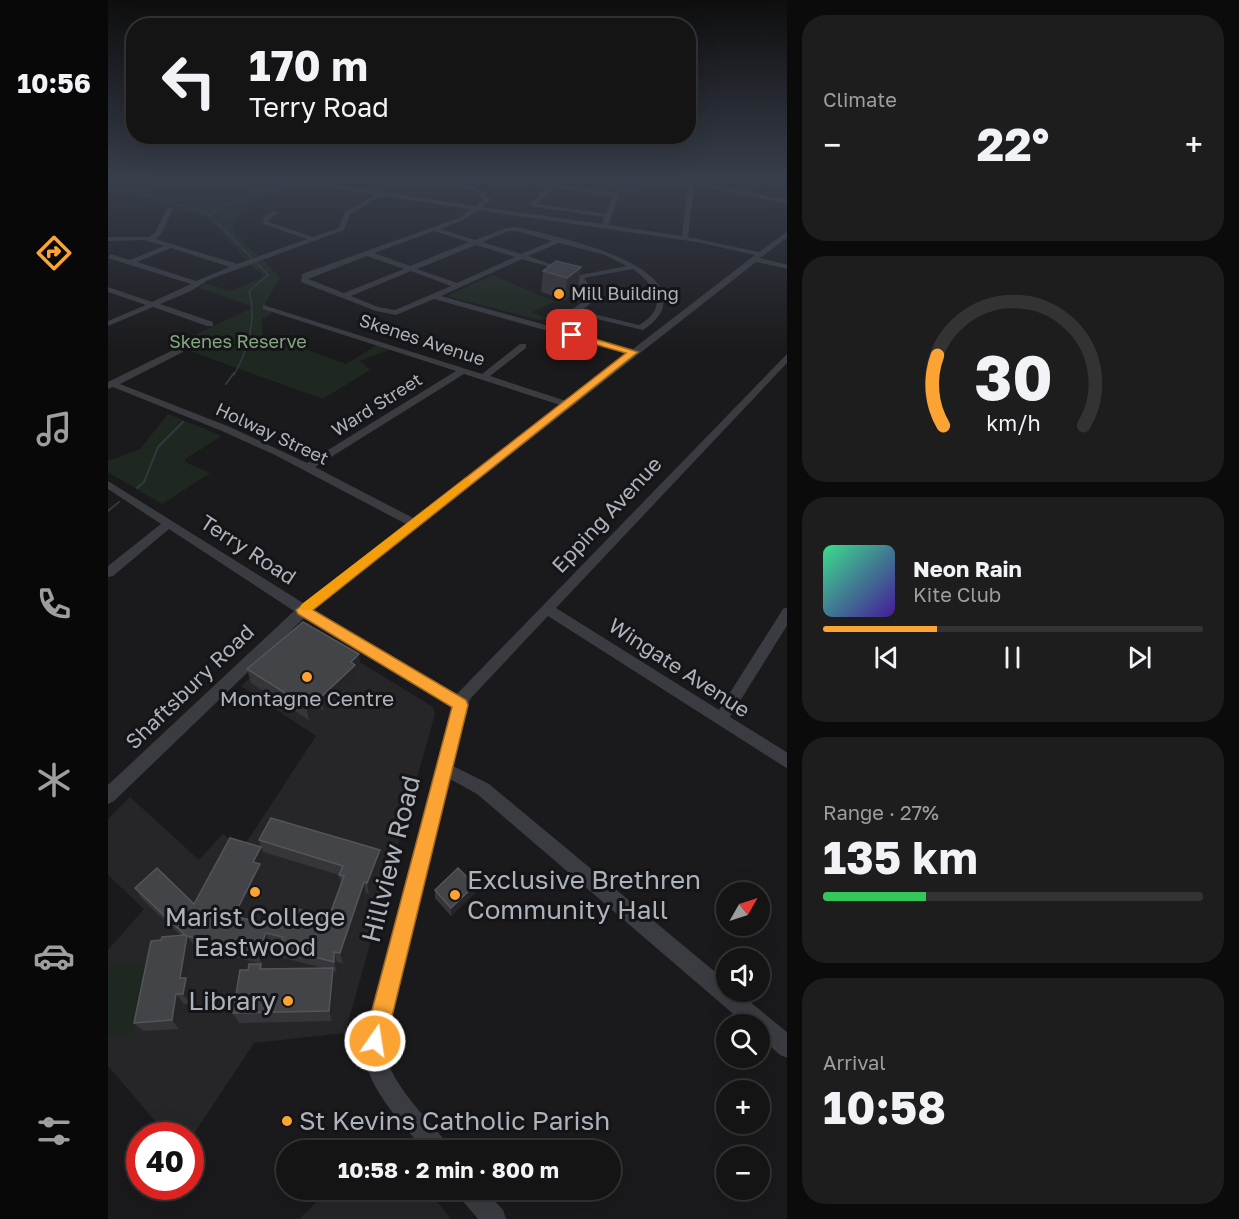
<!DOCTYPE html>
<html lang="en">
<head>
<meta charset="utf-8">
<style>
  body { margin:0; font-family:"Golos Text",sans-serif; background:#1d1d1e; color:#f1f3f6; height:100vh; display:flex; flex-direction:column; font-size:22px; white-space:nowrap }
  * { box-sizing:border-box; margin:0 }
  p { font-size:20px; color:#9d9ea0 }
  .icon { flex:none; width:33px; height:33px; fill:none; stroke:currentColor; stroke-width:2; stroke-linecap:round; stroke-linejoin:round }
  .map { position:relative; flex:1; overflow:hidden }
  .sheet { display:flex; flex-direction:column; gap:15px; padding:15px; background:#0b0b0c; width:452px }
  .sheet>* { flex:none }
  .guide { position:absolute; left:18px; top:18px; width:570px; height:126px; border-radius:24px; box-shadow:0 6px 24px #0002,0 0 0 2px #333334; background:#141415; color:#f1f3f6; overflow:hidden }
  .needle { width:39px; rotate:51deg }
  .buttons { position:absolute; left:608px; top:882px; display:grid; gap:12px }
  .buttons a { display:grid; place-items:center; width:54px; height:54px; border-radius:50%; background:#141415; box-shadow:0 6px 24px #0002,0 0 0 2px #333334; font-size:30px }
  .speed { position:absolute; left:18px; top:1122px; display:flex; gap:12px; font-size:30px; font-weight:700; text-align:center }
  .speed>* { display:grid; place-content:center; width:78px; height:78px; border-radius:50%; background:#141415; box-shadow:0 6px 24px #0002,0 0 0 2px #333334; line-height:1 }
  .speed .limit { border:9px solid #d22; background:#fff; color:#111 }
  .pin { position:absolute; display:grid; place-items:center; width:51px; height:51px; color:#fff; margin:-26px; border-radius:12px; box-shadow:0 3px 9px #0006 }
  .me { position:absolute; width:66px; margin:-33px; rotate:13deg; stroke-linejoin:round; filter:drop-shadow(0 0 4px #0008) }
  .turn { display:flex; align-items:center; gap:21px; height:126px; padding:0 24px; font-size:27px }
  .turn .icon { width:78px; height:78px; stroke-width:2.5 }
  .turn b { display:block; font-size:42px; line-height:51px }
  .big { font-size:45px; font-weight:700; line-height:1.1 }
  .sheet .card { flex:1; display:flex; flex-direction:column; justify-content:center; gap:9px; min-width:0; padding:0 21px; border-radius:24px; background:#1d1d1e }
  .sheet .dial { align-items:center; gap:0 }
  .dial svg { height:156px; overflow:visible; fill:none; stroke:#333334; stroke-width:7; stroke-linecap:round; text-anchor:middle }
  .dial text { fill:#f1f3f6; stroke:none }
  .song { display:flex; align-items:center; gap:18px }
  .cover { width:72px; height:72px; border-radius:9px; background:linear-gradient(135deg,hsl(150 70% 55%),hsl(260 70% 35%)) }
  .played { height:6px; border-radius:3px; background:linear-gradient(90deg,#fba433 30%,#333334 30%) }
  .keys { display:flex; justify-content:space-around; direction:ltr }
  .heat { display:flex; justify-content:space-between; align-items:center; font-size:33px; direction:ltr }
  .charge { height:9px; border-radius:4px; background:linear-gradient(90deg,#34c759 27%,#333334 0) }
  .trip { position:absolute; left:168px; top:1140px; width:345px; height:60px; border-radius:30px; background:#141415; box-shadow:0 6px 24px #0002,0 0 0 2px #333334; font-weight:700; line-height:60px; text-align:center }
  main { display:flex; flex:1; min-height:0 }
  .menu { display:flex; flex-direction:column; width:108px; justify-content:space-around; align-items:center; background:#080808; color:#9d9ea0 }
  .menu .icon { width:42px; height:42px }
  .menu .active { color:#fba433 }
  .menu b { font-size:27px; color:#f1f3f6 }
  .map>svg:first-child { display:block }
  .built { fill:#262629 }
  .green { fill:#1f2820 }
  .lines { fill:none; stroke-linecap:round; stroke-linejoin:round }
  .stream-far1 { stroke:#2f3b42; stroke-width:1.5 }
  .stream { stroke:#2f3b42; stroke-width:2 }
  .minor { fill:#3b3c42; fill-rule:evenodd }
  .wall { fill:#36363a }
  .shaded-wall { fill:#252528 }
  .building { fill:#434448; stroke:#53555a; stroke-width:1.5 }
  .route { fill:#fba433; stroke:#a36b21; stroke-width:1.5 }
  .slow { fill:#f59e0b }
  .poi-dot { fill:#fba433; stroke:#151517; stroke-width:2 }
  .labels { text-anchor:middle; stroke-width:6; stroke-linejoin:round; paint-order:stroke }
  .far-poi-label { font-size:18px; fill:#acb3bc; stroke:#151517; text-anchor:start }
  .far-street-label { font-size:18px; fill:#acb3bc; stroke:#151517 }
  .far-park-label { font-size:18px; fill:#84a882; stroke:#151517 }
  .street-label { font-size:21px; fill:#acb3bc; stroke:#151517 }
  .poi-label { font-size:21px; fill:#acb3bc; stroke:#151517 }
  .near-street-label { font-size:26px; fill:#acb3bc; stroke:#151517 }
  .near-poi-label { font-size:26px; fill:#acb3bc; stroke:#151517; text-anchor:start }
</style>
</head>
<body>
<main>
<nav class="menu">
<b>10:56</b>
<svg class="icon active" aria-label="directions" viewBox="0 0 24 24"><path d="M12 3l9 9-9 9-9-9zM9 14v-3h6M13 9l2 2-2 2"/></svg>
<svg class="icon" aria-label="music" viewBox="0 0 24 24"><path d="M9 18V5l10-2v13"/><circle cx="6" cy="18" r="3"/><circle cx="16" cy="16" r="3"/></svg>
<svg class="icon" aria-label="phone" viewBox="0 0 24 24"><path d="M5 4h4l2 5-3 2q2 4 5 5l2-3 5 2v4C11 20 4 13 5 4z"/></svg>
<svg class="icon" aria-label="climate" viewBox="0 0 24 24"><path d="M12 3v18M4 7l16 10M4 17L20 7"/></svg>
<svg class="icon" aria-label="car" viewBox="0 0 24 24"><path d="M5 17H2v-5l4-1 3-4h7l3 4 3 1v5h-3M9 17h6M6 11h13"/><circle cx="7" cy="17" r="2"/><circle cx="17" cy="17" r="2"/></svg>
<svg class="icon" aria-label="filters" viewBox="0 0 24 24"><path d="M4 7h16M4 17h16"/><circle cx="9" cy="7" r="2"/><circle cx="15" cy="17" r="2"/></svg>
</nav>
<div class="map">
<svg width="680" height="1219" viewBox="0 0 680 1219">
  <rect width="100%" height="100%" fill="#1a1a1c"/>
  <path class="built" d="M459,179H535L530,194L509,192L513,186Z
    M198,629L325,707L327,714L237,1033L146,1043L83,1138L82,1136L59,1135L0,1066V950L36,909L0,875V819L22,797L91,860L115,834L134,849L208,736L133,686L193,630Z
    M221,1190H320L343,1219H191Z"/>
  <path class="green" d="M50,179H165L192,183L151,199L124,223L127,234L150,256L138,260L110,228L96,217L22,195V193L0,192V188L29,190Z
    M154,259L172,278L157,303L164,314L154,319L155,334L238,364L269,345L281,350L252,361L262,370L215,399L65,345L146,307L91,288L96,283L123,291L153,278L154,274L140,263Z
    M385,275L447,302L424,312L440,319L431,320L339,296Z
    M60,414L114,436L77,459V462L102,473L54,504L0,472V461L32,449Z
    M38,962L23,1034L0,1035V968L5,964Z"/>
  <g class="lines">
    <path class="stream-far1" d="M0,191L27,192L99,213L144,258
      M101,216L118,205L183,182
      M126,375C140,350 149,319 141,291L160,275L147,261"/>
    <path class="stream" d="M118,384L126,373
      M29,488L36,482L50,447L75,422
      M0,511L11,502"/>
    <path class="minor" d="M169,179H185L368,206L376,200L367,191L344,183L350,179H358L352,183L371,189L383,200L374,207L494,224L496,217L422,206V204L440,187L390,179H407L505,192L511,195L500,225L574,236L580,184L562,179H589L587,182L680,200V204L586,185L580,237L651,252L680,231V237L652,258L680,265V269L648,262L205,610L348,695L680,353V362L448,608L611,710L675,609L680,607V624L622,717L680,753V769L440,616L362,699L345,766L381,784L618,981V992H630L680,1033V1058L672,1055L651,1036V1024H637L369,794L342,779L280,1029C279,1036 276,1045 277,1052C282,1083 319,1118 338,1142L342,1150H316C293,1122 260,1090 256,1052C255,1045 257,1036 258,1029L344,708L197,617L6,801L0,804V785L186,611L61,529L5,576L0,577V566L53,524L0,489V481L195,603L298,524L167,455L114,431L5,387L0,389V382L69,348H75V352L12,384L122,427L199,463L348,371L155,309V305L374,374L412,344H418V348L382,376L458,401L519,353L326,299L288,315L268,311L193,282L194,274L351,218L363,209L273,196L242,214L236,230L100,280L83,291L52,304L105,322V326H99L45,307L0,326V321L38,305L0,292V287L44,302L83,284L0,258L2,254L22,260L56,246L36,240L0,241V237H41L47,233L59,209L62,207L65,209L53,234L47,239L129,264L199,239L155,224L156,217L165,211L170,212L161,219L160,222L205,237L231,228L237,212L267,195ZM446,188L504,196H505L498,214L429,204ZM370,210L589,242L647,255L525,349L449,328L468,314L535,330C544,324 553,316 555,306C566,259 440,235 409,227L398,228L367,240L332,229L355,220ZM326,231L361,242L302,266L266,253ZM401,231H409L444,241L413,254L374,242ZM451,243L497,255L519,266L472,275L420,256ZM368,245L407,257L349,283L309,269ZM63,248L122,267L88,281L29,262ZM259,256L296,269L236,293L200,279ZM414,259C438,267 476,270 476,301L441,326L333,296ZM525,269C547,285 562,308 531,325L473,311L484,302V290L476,278ZM303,271L343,286L287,310L270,307L243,296ZM356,374L452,405L305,518L207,467Z
      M350,1190H377L395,1210L398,1219H370L353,1199Z"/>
  </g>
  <path class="wall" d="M448,261L470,288L457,300L433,292L435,271Z
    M253,668L248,672L249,678L216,711L213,709L201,720L143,683L139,669Z
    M151,840L273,862L261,894L258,893L235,963L229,962V972L226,971L228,978L224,1021L131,1023L125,1013L140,970L153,964L155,969L215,968L176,958L171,948L172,945L162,943L154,964L86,946L80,981L84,987L82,1003L76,1004L71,1029L35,1031L26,1023L53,940L73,936L34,899L27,888L86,904L157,859L153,867L156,875L135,918L173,928L221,917L233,884L231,875L155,852Z
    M327,890L367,893L343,916L327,898Z"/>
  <path class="shaded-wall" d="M473,267L470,288L457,300L459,278Z
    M251,654L253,668L248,672L249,678L216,711L213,697L243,662Z
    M210,695L213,709L201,720L198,706Z
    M153,847L157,859L153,867L156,875L131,926L126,916L145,862Z
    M272,850L273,862L261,894L259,883Z
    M256,882L258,893L235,963L232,953Z
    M367,885V893L343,916V908Z
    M158,933L162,943L154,964L149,954Z
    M79,936L86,946L80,981L84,987L82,1003L75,994L72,978Z
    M226,952L229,962V972L226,962Z
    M225,968L228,978L224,1021L221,1011Z
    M68,994L76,1004L71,1029L64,1020Z"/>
  <path class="building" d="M448,261L473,267L459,278L435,271Z
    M195,622L251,654L243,662L247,665L213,697L210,695L198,706L139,669Z
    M163,818L272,850L259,883L256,882L232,953L226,952V962L171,948L175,937L158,933L149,954L79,936L72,978H78L75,994H68L64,1020L26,1023L43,941L53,940L54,937L77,935L27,888L49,868L86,904L122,838L153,847L145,862L152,864L126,916L173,928L181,907L221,917L236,876L231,875L235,866L151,840Z
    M350,868L367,885L343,908L327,890Z
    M141,964H153L152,969L225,968L221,1011L125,1013L132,970H140Z"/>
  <linearGradient id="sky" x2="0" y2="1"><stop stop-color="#0e0e0f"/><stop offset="0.51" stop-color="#383e4b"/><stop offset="1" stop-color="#383e4b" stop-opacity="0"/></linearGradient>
  <rect width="680" height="350" fill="url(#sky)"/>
  <path class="route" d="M464,332L530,352L205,610L358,700L360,705L278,1041L275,1049L267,1052L259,1049L256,1041L344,707L190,614L188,610L518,353L461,337V333Z"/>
  <path class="slow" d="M358,478L362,479V484L204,610H194L192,607L194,604Z"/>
  <g class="poi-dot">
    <circle cx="451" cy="294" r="6"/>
    <circle cx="199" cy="677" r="6"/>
    <circle cx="147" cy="892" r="6"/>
    <circle cx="347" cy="895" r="6"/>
    <circle cx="180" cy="1001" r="6"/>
    <circle cx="179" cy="1121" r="6"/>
  </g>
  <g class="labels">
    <g class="far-poi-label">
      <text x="463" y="300">Mill Building</text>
    </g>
    <g class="far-street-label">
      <text transform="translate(314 340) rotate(18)" y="6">Skenes Avenue</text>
      <text transform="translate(269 405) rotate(-32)" y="6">Ward Street</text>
      <text transform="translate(164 434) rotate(25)" y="6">Holway Street</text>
    </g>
    <g class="far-park-label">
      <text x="130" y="348">Skenes Reserve</text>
    </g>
    <g class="street-label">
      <text transform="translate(499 515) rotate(-47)" y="7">Epping Avenue</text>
      <text transform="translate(140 550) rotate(33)" y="7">Terry Road</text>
      <text transform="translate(571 668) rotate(33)" y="7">Wingate Avenue</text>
      <text transform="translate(82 687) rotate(-44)" y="7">Shaftsbury Road</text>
    </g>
    <g class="poi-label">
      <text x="199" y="706">Montagne Centre</text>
    </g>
    <g class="near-street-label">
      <text transform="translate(283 859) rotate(-76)" y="9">Hillview Road</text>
    </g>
    <g class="near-poi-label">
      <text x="359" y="889">Exclusive Brethren<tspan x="359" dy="30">Community Hall</tspan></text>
      <text x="147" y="926" text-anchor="middle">Marist College<tspan x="147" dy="30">Eastwood</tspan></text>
      <text x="168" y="1010" text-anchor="end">Library</text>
      <text x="191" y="1130">St Kevins Catholic Parish</text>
    </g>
  </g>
</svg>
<div class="buttons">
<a><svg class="needle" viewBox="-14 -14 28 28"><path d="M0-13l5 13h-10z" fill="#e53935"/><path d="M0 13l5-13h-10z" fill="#9d9ea0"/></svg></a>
<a><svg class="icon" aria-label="sound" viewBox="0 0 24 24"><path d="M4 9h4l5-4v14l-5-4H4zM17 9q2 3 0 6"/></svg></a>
<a><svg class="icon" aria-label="search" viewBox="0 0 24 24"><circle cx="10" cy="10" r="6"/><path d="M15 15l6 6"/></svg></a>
<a>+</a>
<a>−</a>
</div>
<div class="speed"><div class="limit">40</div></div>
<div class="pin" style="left:464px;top:335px;background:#d93025"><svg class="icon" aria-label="arrive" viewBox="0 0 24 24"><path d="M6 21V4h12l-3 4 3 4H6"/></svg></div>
<svg class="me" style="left:267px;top:1041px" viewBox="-20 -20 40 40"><circle r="17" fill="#fba433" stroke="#fff" stroke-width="3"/><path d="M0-11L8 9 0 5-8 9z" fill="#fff"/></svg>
<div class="trip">10:58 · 2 min · 800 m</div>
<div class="guide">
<div class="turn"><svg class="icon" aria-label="left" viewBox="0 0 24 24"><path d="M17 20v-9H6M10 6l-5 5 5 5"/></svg><div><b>170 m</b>Terry Road</div></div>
</div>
</div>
<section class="sheet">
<div class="card"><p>Climate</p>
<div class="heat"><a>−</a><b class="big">22°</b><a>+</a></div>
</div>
<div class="card dial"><svg viewBox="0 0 100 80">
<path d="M14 69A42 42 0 1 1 86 69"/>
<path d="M14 69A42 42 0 0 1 11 33" stroke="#fba433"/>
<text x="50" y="56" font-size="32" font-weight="700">30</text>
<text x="50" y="72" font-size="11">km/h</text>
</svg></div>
<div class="card">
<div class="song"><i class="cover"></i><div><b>Neon Rain</b><p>Kite Club</p></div></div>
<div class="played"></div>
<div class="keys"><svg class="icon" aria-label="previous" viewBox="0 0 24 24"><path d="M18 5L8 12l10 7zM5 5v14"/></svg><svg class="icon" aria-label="pause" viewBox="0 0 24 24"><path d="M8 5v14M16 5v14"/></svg><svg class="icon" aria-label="next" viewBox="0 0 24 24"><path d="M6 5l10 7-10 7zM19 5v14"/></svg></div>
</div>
<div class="card"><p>Range · 27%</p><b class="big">135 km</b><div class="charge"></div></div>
<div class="card"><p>Arrival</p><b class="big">10:58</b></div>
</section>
</main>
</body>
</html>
